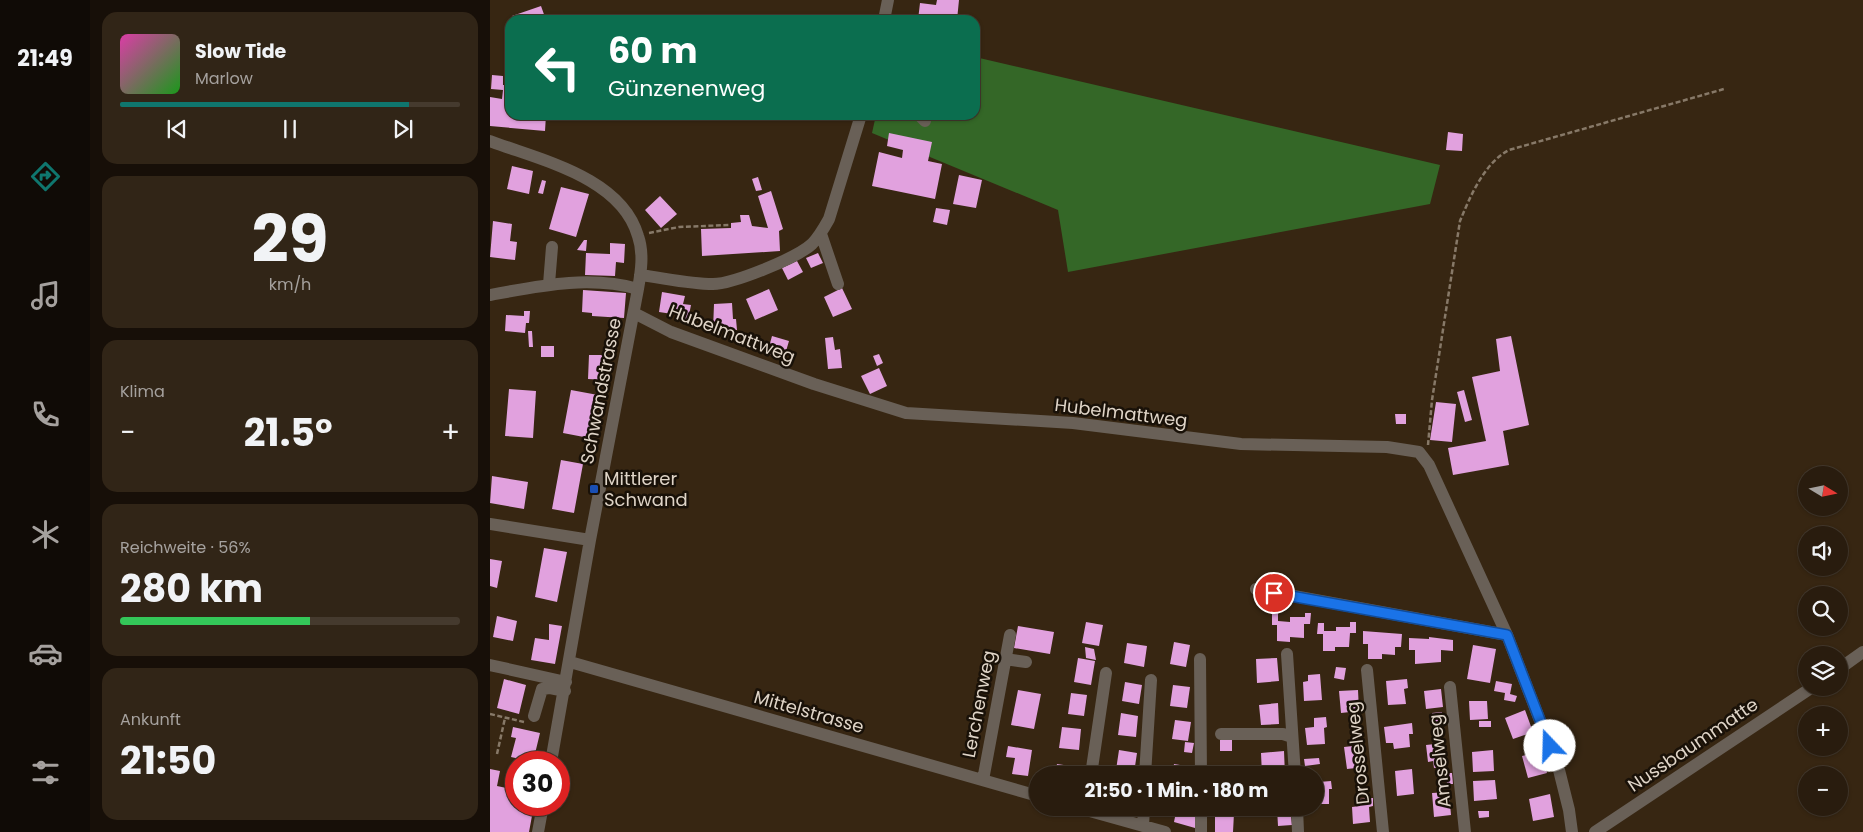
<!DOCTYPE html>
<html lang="de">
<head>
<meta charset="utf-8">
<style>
  body { margin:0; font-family:Poppins,sans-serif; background:#312517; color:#f1f3f6; height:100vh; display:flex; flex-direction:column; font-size:19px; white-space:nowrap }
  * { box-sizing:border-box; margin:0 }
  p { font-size:16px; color:#a5a19e }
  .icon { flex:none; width:28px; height:28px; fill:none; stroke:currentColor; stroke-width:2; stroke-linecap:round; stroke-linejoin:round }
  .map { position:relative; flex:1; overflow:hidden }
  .sheet { display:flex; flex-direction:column; gap:12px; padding:12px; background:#170f08; width:400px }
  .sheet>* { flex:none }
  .guide { position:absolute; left:15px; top:15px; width:475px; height:105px; border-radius:15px; box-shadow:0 1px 4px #0004,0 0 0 1px #453a2e; background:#0b6e4f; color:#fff; overflow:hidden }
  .needle { width:32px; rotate:100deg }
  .buttons { position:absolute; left:1308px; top:466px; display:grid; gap:10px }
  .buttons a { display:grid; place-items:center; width:50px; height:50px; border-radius:50%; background:#291c0e; box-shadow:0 1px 4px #0004,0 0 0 1px #453a2e; font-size:25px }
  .speed { position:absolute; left:15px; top:751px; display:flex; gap:10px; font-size:25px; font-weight:700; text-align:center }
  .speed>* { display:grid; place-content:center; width:65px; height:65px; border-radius:50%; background:#291c0e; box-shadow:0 1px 4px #0004,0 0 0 1px #453a2e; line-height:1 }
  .speed .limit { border:8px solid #d22; background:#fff; color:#111 }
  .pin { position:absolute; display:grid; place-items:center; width:42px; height:42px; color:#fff; margin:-21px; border:2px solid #fff; border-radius:50%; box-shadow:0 1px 5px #0007 }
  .me { position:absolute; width:55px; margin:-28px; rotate:339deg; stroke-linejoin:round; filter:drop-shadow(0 0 4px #0008) }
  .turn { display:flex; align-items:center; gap:18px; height:105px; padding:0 20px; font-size:22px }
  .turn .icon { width:65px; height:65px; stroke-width:2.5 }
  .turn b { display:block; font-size:35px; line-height:42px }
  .big { font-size:38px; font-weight:700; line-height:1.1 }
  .sheet .card { flex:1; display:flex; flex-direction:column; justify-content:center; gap:8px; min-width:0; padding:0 18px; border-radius:15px; background:#312517 }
  .sheet .dial { align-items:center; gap:0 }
  .dial b { font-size:65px; line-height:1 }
  .song { display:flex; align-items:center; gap:15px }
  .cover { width:60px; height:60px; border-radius:8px; background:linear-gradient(135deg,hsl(320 70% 55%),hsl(120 70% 35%)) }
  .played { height:5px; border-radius:2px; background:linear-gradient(90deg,#0f766e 85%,#453a2e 85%) }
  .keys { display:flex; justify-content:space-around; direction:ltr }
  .heat { display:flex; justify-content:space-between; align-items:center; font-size:28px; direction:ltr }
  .charge { height:8px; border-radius:4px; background:linear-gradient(90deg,#34c759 56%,#453a2e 0) }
  .trip { position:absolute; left:539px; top:766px; width:295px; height:50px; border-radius:25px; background:#291c0e; box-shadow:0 1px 4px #0004,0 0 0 1px #453a2e; font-weight:700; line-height:50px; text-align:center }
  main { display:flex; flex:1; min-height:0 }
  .menu { display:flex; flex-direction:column; width:90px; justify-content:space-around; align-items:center; background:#100b06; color:#a5a19e }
  .menu .icon { width:35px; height:35px }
  .menu .current { color:#0f766e }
  .menu b { font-size:22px; color:#f1f3f6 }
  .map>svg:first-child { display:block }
  .forest { fill:#346727 }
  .building { fill:#e1a1de }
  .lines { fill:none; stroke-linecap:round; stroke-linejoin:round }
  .path { stroke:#877968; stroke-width:2.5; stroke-dasharray:5 2.5; stroke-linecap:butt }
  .minor { stroke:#696057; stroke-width:12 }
  .route-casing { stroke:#114b97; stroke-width:12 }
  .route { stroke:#1a73e8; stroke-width:9 }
  .transit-dot { fill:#1a4fb4; stroke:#191108; stroke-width:2 }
  .labels { text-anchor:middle; stroke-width:5; stroke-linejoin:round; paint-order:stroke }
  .street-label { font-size:18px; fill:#dfd4c7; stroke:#191108 }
  .poi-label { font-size:18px; fill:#dfd4c7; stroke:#191108; text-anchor:start }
</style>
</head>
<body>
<main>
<nav class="menu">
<b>21:49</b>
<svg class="icon current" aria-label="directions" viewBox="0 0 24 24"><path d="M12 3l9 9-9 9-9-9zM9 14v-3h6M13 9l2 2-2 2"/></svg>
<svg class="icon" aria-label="music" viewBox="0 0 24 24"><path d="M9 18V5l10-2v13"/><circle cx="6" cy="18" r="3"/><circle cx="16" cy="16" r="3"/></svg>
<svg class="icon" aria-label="phone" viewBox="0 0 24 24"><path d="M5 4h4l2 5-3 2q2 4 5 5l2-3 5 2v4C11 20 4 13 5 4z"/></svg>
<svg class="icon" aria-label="climate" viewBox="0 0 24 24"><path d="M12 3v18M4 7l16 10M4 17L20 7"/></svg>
<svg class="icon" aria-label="car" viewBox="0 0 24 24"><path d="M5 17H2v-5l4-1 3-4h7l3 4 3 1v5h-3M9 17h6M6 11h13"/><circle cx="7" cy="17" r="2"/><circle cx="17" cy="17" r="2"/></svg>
<svg class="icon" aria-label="filters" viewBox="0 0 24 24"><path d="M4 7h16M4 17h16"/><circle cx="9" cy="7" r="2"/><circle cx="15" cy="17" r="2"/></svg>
</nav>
<section class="sheet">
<div class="card">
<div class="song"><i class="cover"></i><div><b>Slow Tide</b><p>Marlow</p></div></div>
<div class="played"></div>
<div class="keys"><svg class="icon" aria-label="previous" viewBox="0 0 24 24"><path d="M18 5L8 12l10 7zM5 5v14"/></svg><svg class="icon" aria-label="pause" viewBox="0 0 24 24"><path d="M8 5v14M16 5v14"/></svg><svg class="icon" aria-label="next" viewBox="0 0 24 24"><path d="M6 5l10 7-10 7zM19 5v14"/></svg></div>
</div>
<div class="card dial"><b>29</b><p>km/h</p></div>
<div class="card"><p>Klima</p>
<div class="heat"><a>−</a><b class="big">21.5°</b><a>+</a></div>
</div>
<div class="card"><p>Reichweite · 56%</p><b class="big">280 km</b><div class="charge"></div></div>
<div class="card"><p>Ankunft</p><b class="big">21:50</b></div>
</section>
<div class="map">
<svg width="1373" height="832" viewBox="0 0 1373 832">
  <rect width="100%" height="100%" fill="#372612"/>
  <path class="forest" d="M485,57L950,165L940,204L578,272L568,210L382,133L386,115H485Z"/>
  <path class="building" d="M447,0H469L467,20H428L430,3L446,5Z
    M51,6L56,20H24L22,16Z
    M2,75L13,76V85H20V115H56L55,131L0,126V97L12,99L13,90L1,89Z
    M958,132L973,134L972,151L956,150Z
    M399,133L442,142L438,161L452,164L445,199L382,186L389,152L412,158L413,150L397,146Z
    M22,166L43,171L39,194L17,189Z
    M469,175L492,180L486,208L463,204Z
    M268,177L272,190L266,191L262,179Z
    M52,180L56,181L53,194L48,193Z
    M71,187L99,194L86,237L59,229Z
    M281,191L293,229L289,231L290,251L212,256L211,229L241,228V223L251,222L250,215H259L262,226L278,228L268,196Z
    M170,196L187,214L171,228L155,210Z
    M446,208L460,210L457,225L443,222Z
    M3,221L22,224L20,241L27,242L25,260L0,257Z
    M94,240H97L96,251L87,250Z
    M120,243L135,244L134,263L126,262L125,276L95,275L96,253L120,254Z
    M328,253L333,263L321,268L316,258Z
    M307,261L313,272L298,280L292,268Z
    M352,288L362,309L343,317L334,297Z
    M279,289L288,310L265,320L256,299Z
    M93,290L136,293L134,318L102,316V313L92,312Z
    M172,292L195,296L193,304L201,305L198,320L189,319V315L169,312Z
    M242,303L243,319H246L247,330H223L224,304Z
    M34,311H40L39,323H36L35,333L15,331L16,315L34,316Z
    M38,331H42L43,347H39Z
    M282,336L299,341L294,358L277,354Z
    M1021,336L1039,425L1013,431L1019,465L963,475L958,448L996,441L982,377L1010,371L1006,339Z
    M343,337L345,350L350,349L352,368L338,369L335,338Z
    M51,346H64V357H51Z
    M389,354L393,363L387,366L383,356Z
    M99,355H117L116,380L98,379Z
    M389,368L397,386L380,394L371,376Z
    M19,389L46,391L43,438L15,436Z
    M81,390L108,395L99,438L73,433Z
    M974,390L982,420L975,422L967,392Z
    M946,402L966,404L962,442L940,440Z
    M905,414H916V424H906Z
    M71,460L93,464L84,513L62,509Z
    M2,476L38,482L34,509L0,503Z
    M54,548L77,552L67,602L45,597Z
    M0,559L12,561L7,588L0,586Z
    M782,613H788V621L800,622V617H815V613H821L820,624H814V638L800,637V642L787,641V625H782Z
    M7,616L27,621L23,641L3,637Z
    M596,622L613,625L609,646L592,643Z
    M860,622H866V633H860L859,647H845V651H833V634H827L828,623H834V631H846V627H860Z
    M59,624L72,626L65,664L41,660L45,638L59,640Z
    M528,626L564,632L560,654L524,648Z
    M873,631L912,634L911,647H905V655L892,654V659H878V644H873Z
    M939,637L963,640V651L951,650V662L925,664V650H919V638L939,639Z
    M684,642L700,645L696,667L680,664Z
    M637,643L657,646L654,667L634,663Z
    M983,645L1006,649L1000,683L977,679Z
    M595,647L604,649L606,660L596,658Z
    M588,658L605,661L601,685L584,682Z
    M787,658L789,681L767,683L766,659Z
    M846,667L856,668L854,680L844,678Z
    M830,674L832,700L814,701L813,682L818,681V675Z
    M14,679L36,685L29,714L7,708Z
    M917,679L918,688L914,689L916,704L898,705L896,681Z
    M1006,681L1022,684L1020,694L1027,696L1025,702L1014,700L1015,693L1004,691Z
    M635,682L652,685L649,704L632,701Z
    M683,685L700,687L697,708L680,706Z
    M951,689L953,707L936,709L934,691Z
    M528,690L551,694L544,729L521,725Z
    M868,690L869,711L851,713L849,691Z
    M581,693L597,695L594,716L578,714Z
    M979,701H997L998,719L980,720Z
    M788,703L789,724L771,725L769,705Z
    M1035,710L1043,732L1023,739L1015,718Z
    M952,712L953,723L943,724L942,713Z
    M631,713L648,716L646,737L628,735Z
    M836,717L837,727L834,728L835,744L817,745L815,728L824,727V718Z
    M685,720L701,722L698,741L682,739Z
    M989,721H1001V727H989Z
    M922,723L923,734H919L920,747L904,749L903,743H896L894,727Z
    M23,727L50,733L43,762L21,757L26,738L21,737Z
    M572,727L591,729L589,750L569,748Z
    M730,740H742V751H730Z
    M695,742L704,743L702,753L694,752Z
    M1051,742L1053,751H1051L1057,773L1038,778L1032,756L1040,754L1038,746Z
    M954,743L956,766L944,768L943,761L938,762L936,745Z
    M872,745L875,767L857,769L854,747Z
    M518,746L542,750L538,776L522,774L525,758L516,757Z
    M629,750L647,753L644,773L626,770Z
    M1003,750L1004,771L983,772L982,752Z
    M794,751L795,775H772L771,753Z
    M829,758L830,764L815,766L814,759Z
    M567,764L587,767L586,775H565Z
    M684,764L702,767L701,775H682Z
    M0,769L10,771L7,786L26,790V805H44L39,832H0Z
    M922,769L924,794L907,796L905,771Z
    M956,773H962L963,784H957Z
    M1005,780L1007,799L984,801L983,781Z
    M841,781L842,789H839V804H825V788H829V782Z
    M959,792L961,815L944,817L942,793Z
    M1060,794L1064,817L1043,821L1039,799Z
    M883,798V806L879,807L880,822L863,824L862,807L870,806L869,799Z
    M678,808H708L705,828L684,822L685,817L676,812Z
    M725,808H733V813H744L743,832H725Z
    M787,808H800L802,825L788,826Z
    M988,811H999V817L989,818Z"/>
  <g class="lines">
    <path class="path" d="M159,233L189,227L239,225
      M938,445L942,400L970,221C980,197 994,163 1019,150L1234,89
      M0,714L34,722
      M7,754L15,718"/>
    <path class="minor" d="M394,20L398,0
      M429,115L435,121
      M0,141C50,160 131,177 148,236C154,253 151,272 148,289L100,540L61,762
      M331,234L348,284
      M150,275C174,278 199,284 223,284C243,284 307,258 322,244C329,237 334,228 339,219L371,115
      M59,284L62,247
      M0,295C49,286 99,275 148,289
      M144,313L181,332L324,384L416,413L583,423L751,444L897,447L929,452L939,465L1017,635L1069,770L1079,810L1082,832
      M0,524L100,540
      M766,589L1017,635
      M797,654L805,775
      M515,659L536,662
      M710,659L711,775
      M80,662L548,796
      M0,665L76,682
      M1349,669L1373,652
      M877,670L893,832
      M960,687L975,832
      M44,716L52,689L60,688L75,691
      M731,734H793L802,737
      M601,775L616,673
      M655,775L661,680
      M493,780L520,635
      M589,808L675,832
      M711,808V832
      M807,808L808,832
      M653,826L654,808
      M48,832L53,805
      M1105,832L1321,688"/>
  </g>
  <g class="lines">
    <defs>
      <path id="route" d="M784,593L1017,635L1060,746"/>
    </defs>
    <use href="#route" class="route-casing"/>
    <use href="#route" class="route"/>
  </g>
  <rect class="transit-dot" x="99" y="484" width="10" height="10" rx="2.5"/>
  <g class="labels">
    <g class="street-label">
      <text transform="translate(242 334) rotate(21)" y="6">Hubelmattweg</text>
      <text transform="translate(111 391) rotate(-79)" y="6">Schwandstrasse</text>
      <text transform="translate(631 413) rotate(7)" y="6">Hubelmattweg</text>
      <text transform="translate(489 704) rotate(-79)" y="6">Lerchenweg</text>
      <text transform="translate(319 712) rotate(16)" y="6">Mittelstrasse</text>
      <text transform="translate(1203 745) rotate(-34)" y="6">Nussbaummatte</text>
      <text transform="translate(868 753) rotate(-96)" y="6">Drosselweg</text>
      <text transform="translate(950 761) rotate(-96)" y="6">Amselweg</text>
    </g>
    <g class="poi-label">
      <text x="114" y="485">Mittlerer<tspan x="114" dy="21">Schwand</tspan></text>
    </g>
  </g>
</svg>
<div class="buttons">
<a><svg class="needle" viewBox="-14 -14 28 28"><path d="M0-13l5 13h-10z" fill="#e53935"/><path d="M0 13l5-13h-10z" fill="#a5a19e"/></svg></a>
<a><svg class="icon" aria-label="sound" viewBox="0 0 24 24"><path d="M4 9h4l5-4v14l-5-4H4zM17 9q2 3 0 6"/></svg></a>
<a><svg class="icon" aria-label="search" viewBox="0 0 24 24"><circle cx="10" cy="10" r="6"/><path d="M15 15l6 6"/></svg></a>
<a><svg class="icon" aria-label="layers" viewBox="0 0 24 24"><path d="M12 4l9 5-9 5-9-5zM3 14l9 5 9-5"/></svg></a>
<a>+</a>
<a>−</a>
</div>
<div class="speed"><div class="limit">30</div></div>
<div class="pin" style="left:784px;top:593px;background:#d93025"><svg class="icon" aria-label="arrive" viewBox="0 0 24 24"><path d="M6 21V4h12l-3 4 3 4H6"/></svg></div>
<svg class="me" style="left:1060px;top:746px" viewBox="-20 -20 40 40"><circle r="19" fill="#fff"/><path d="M0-13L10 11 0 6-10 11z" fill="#1a73e8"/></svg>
<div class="trip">21:50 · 1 Min. · 180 m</div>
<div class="guide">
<div class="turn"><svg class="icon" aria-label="left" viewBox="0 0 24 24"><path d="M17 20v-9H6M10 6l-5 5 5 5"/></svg><div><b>60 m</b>Günzenenweg</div></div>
</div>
</div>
</main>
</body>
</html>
